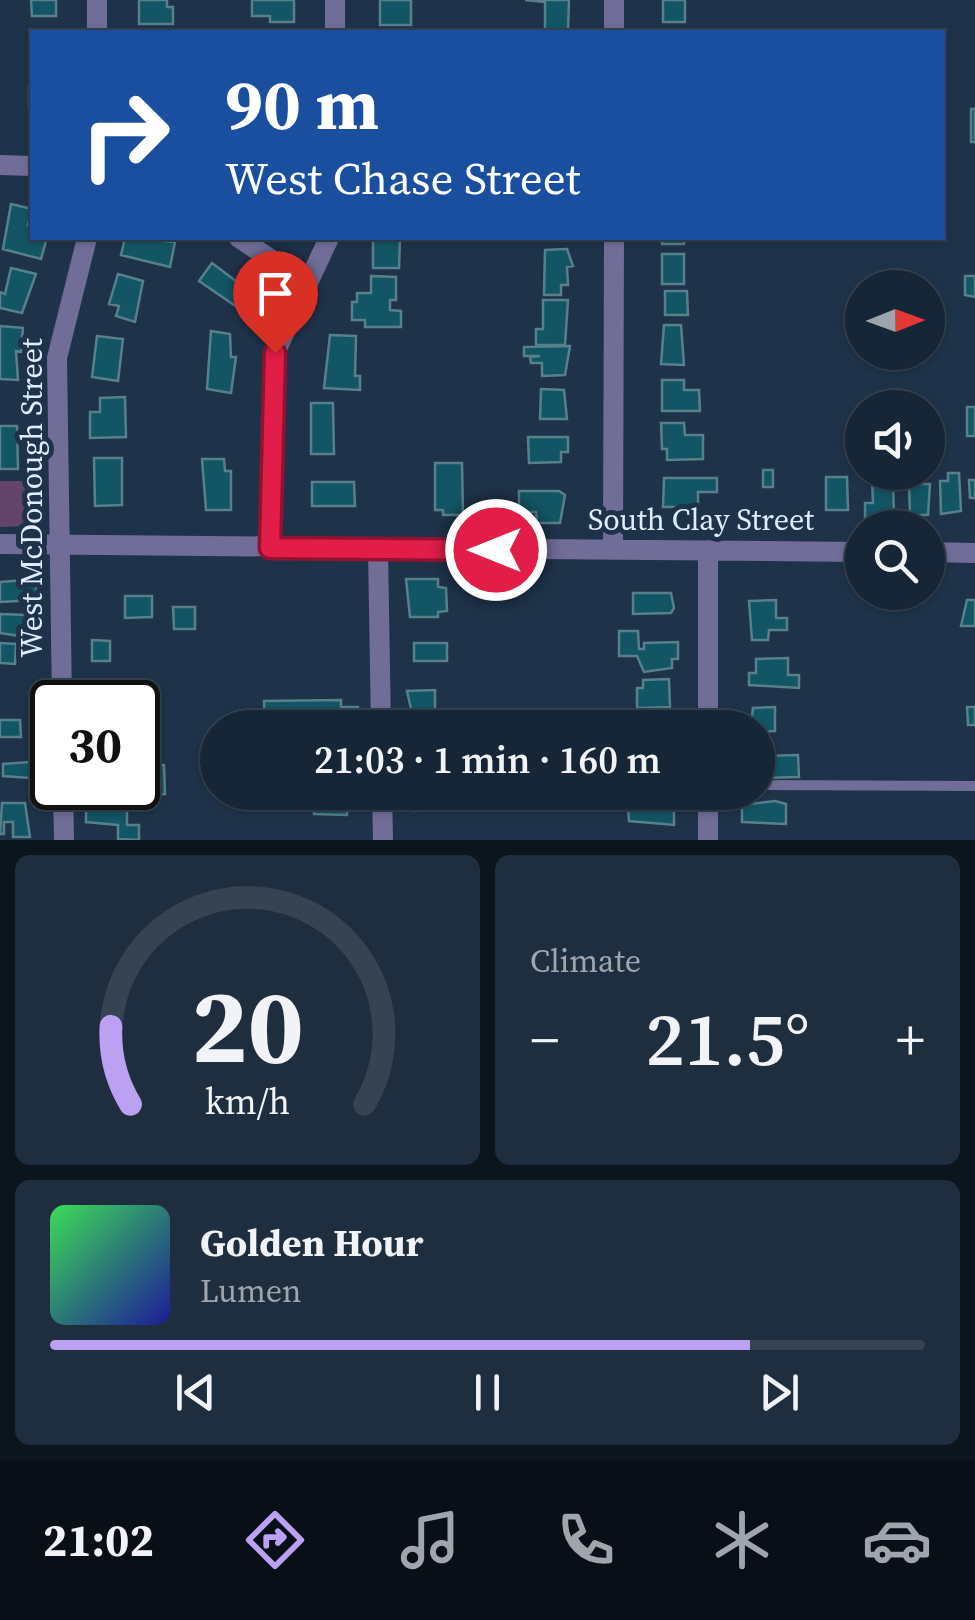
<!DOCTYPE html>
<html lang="en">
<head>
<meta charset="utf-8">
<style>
  body { margin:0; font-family:"Source Serif 4",serif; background:#1f2e3f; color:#f1f3f6; height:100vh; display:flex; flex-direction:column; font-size:38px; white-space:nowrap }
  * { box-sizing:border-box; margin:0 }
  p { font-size:32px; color:#9ea5ad }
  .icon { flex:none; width:55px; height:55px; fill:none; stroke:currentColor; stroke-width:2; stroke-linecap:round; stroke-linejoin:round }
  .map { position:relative; height:840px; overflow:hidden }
  .sheet { display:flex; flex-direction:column; gap:15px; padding:15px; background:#0c151e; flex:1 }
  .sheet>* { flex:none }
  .banner { position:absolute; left:30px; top:30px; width:915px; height:210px; border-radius:0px; box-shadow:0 2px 8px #0004,0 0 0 2px #354352; background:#1a4fa0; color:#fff; overflow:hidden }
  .needle { width:65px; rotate:89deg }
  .buttons { position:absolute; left:845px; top:270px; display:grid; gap:20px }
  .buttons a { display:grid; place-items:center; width:100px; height:100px; border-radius:50%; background:#162637; box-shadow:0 2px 8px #0004,0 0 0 2px #354352; font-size:50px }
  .speed { position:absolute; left:30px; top:680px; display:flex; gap:20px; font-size:50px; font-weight:700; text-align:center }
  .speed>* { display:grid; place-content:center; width:130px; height:130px; border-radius:50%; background:#162637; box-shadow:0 2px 8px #0004,0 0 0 2px #354352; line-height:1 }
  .speed .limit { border:5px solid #111; border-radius:15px; background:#fff; color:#111 }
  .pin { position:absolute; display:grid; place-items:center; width:85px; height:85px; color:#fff; margin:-102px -42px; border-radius:50% 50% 50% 0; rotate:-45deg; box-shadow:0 0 10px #0007 }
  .pin .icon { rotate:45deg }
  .me { position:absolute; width:110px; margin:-55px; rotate:270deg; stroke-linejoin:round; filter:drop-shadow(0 0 8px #0008) }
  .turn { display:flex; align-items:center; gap:35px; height:210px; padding:0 30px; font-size:45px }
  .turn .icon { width:130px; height:130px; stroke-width:2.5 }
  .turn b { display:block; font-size:70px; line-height:85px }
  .big { font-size:75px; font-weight:600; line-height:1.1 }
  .sheet .widget { flex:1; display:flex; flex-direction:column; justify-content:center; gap:15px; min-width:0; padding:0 35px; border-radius:15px; background:#1f2e3f }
  .sheet .dial { align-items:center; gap:0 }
  .dial svg { height:260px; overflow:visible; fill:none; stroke:#354352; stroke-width:7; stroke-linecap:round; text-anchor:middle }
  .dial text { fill:#f1f3f6; stroke:none }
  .song { display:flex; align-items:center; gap:30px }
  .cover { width:120px; height:120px; border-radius:15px; background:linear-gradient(135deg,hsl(130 70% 55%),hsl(240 70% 35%)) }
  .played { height:10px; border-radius:5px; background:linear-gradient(90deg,#bca0f2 80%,#354352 80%) }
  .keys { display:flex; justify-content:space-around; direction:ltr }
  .heat { display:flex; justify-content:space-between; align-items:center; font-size:55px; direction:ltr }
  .sheet .tiles { flex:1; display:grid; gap:15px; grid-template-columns:1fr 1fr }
  .widget:last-child { grid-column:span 2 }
  .trip { position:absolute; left:200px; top:710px; width:575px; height:100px; border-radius:50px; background:#162637; box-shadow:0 2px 8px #0004,0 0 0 2px #354352; font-weight:600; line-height:100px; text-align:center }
  .tab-bar { display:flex; height:160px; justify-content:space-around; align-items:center; background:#090f16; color:#9ea5ad }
  .tab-bar .icon { width:70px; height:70px }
  .tab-bar .selected { color:#bca0f2 }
  .tab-bar b { font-size:45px; color:#f1f3f6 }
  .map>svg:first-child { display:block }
  .park { fill:#64456a }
  .building { fill:#125564; stroke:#57808b; stroke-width:2.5 }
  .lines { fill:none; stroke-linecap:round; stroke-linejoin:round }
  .service { stroke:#706e98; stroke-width:10 }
  .minor { stroke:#706e98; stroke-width:20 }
  .route-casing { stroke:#92132f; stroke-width:25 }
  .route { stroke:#e11d48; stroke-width:18 }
  .labels { text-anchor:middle; stroke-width:10; stroke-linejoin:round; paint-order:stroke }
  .street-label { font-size:30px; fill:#e0edfc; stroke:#1e3249 }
</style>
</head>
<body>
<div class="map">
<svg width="975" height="840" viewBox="0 0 975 840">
  <rect width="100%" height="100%" fill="#1e3249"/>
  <path class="park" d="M0,481H34V526L0,527Z"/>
  <path class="building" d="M31,0H56V16H32Z
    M139,0H167V7H173V24H139Z
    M252,0H294V22H270V16H252Z
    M380,0H411V25H380Z
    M525,0H569L568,31H545V2Z
    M663,0H685V22H663Z
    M29,85H32V127L29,109Z
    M971,109H975V142H971Z
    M11,204L32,209L28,225L32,226V238L46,241L41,259L3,249Z
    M125,238L175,242L170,267L121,255Z
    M373,238H400L399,268H373Z
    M662,238H684V244H662Z
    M567,249L573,266L567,267L568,285H561V295H544L545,250Z
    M662,254H684V284H662Z
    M212,263L261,300L250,316L199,281Z
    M11,268L36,274L22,313L0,308V292L5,294Z
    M118,274L143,281L135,322L116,316L119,306L109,304Z
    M371,276L396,277V300H390V310L401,311V327H365V320H352V302H357V293H371Z
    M965,276H975V297L965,295Z
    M665,291H687L688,315H665Z
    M543,300H568L565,345H536V329H543Z
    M664,325H681L684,365L661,364Z
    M0,326L23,328L21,352L16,351L18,380L0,379Z
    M211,331L230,334L231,357H236L231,393L207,389Z
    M330,335L356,336L355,376H360V390L324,388Z
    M97,336L123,339L118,381L92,377Z
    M570,346L565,375L542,376V363H531L530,357L540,356H524V347Z
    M662,380H684V390H699L700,411H662Z
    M541,389L564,390L567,419H540Z
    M125,397L126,437L90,438V412H100V398Z
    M311,403H333L334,454H311Z
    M967,407H975V436H967Z
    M661,423H684L685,435H703V459L667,460V449H662Z
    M0,426H17L18,469H0Z
    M528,437H568V452H561V462L529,463Z
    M94,458H122V505L95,506Z
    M202,459H224L225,471H231V510H206Z
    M435,463H462L463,515H443V510H435Z
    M763,470H773V487H763Z
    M948,473H959L961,511L941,514L940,481H948Z
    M826,477H847L848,510H826Z
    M664,478H717V492H698V507H663Z
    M872,478H893L894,519H865V503H873Z
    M969,480H975V498H970Z
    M312,482H354L355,506H312Z
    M909,484H930L928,515H910Z
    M519,491H559L565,495L560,523H537L536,512H519Z
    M36,579L37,600L0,602V582Z
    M406,579H438V587L446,588L447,611L438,612V617H410Z
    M633,593H671L674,608L671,613L633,614Z
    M125,596H152V617L125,618Z
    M776,600V618H787V630H769L768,640H752L749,601Z
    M967,600H975V626H961Z
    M173,607H195V629H174Z
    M0,614L27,615L31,629H26V637L0,633Z
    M619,631H638L639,649H644V643L678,642V659H672V668L644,672L637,656H619Z
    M92,640L110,641V661H92Z
    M0,643L16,644L15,664L0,663Z
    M414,643H447V661H414Z
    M788,658V675H799V688L749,685V673H756V659Z
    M669,679L670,707L637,708V688H643V680Z
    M435,690V718H413L407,691Z
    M341,700V707H358L359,728H265L264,701Z
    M775,707V731L758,732L751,724L753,708Z
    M967,707H975V725H968Z
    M0,720H20L21,737H0Z
    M798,755L799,777L758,778V756Z
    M30,762V778L3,776V764Z
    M138,765H164L165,794L137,795Z
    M414,792H442V810L414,811Z
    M319,795H347V815L314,814V798Z
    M775,801L786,804V824L742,822V805Z
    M2,803H25L30,837H13V822H4V834H0Z
    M86,804H127V825H139V840L118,839V825L86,822Z
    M674,805V825L629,821L628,808Z"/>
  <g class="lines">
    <path class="service" d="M758,785L975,786"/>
    <path class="minor" d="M97,0V32
      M335,32V0
      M614,32V0
      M0,165L32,166
      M239,238L308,284
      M0,544L862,552
      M270,548L275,353L329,238
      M613,549L614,238
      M378,550L381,728
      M708,550V728
      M928,552L975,553
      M62,702L57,358L87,238
      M63,788L64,840
      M382,792L383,840
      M708,792V840"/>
  </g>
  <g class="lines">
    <defs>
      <path id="route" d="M275,353L270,548L496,550"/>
    </defs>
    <use href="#route" class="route-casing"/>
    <use href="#route" class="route"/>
  </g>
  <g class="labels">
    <g class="street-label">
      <text transform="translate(32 498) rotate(-90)" y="10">West McDonough Street</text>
      <text x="701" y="530">South Clay Street</text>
    </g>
  </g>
</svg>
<div class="buttons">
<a><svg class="needle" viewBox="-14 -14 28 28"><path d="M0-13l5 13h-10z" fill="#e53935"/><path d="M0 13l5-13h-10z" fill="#9ea5ad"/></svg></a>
<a><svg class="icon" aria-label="sound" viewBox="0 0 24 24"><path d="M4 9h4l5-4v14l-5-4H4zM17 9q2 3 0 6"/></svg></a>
<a><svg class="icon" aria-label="search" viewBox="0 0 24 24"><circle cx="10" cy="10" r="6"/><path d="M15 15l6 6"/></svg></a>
</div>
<div class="speed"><div class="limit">30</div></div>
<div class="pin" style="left:275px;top:353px;background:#d93025"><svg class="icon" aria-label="arrive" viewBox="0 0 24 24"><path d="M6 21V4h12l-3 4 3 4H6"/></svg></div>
<svg class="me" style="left:496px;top:550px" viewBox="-20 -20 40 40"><circle r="17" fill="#e11d48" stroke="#fff" stroke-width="3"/><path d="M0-11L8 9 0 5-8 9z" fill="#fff"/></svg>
<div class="trip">21:03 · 1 min · 160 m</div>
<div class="banner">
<div class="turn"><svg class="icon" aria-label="right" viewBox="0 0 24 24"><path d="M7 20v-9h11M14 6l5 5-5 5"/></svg><div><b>90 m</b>West Chase Street</div></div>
</div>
</div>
<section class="sheet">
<div class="tiles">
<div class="widget dial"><svg viewBox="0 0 100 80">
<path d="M14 69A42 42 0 1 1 86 69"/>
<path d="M14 69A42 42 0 0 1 8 45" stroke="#bca0f2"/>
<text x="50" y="56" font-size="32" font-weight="700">20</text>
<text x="50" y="72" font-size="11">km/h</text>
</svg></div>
<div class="widget"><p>Climate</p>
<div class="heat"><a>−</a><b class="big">21.5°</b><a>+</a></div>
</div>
<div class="widget">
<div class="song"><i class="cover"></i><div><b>Golden Hour</b><p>Lumen</p></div></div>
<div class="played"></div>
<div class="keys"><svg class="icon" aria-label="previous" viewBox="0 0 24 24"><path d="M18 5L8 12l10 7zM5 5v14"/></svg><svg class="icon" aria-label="pause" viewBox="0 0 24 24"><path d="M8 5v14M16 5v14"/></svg><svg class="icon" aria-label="next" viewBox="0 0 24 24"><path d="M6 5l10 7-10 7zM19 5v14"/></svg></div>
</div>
</div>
</section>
<nav class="tab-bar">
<b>21:02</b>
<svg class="icon selected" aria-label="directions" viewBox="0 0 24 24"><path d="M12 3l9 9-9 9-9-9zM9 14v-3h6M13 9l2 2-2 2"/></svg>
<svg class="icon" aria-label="music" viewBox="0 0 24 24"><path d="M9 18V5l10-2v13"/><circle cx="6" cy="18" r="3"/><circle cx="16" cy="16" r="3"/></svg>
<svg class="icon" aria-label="phone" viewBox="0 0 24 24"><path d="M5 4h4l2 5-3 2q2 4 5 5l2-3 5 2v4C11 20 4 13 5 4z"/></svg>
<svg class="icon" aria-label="climate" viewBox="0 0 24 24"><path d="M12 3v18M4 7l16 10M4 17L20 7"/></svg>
<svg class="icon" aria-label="car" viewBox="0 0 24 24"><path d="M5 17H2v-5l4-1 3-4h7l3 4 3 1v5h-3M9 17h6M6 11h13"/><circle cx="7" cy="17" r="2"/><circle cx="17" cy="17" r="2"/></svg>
</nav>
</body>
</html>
